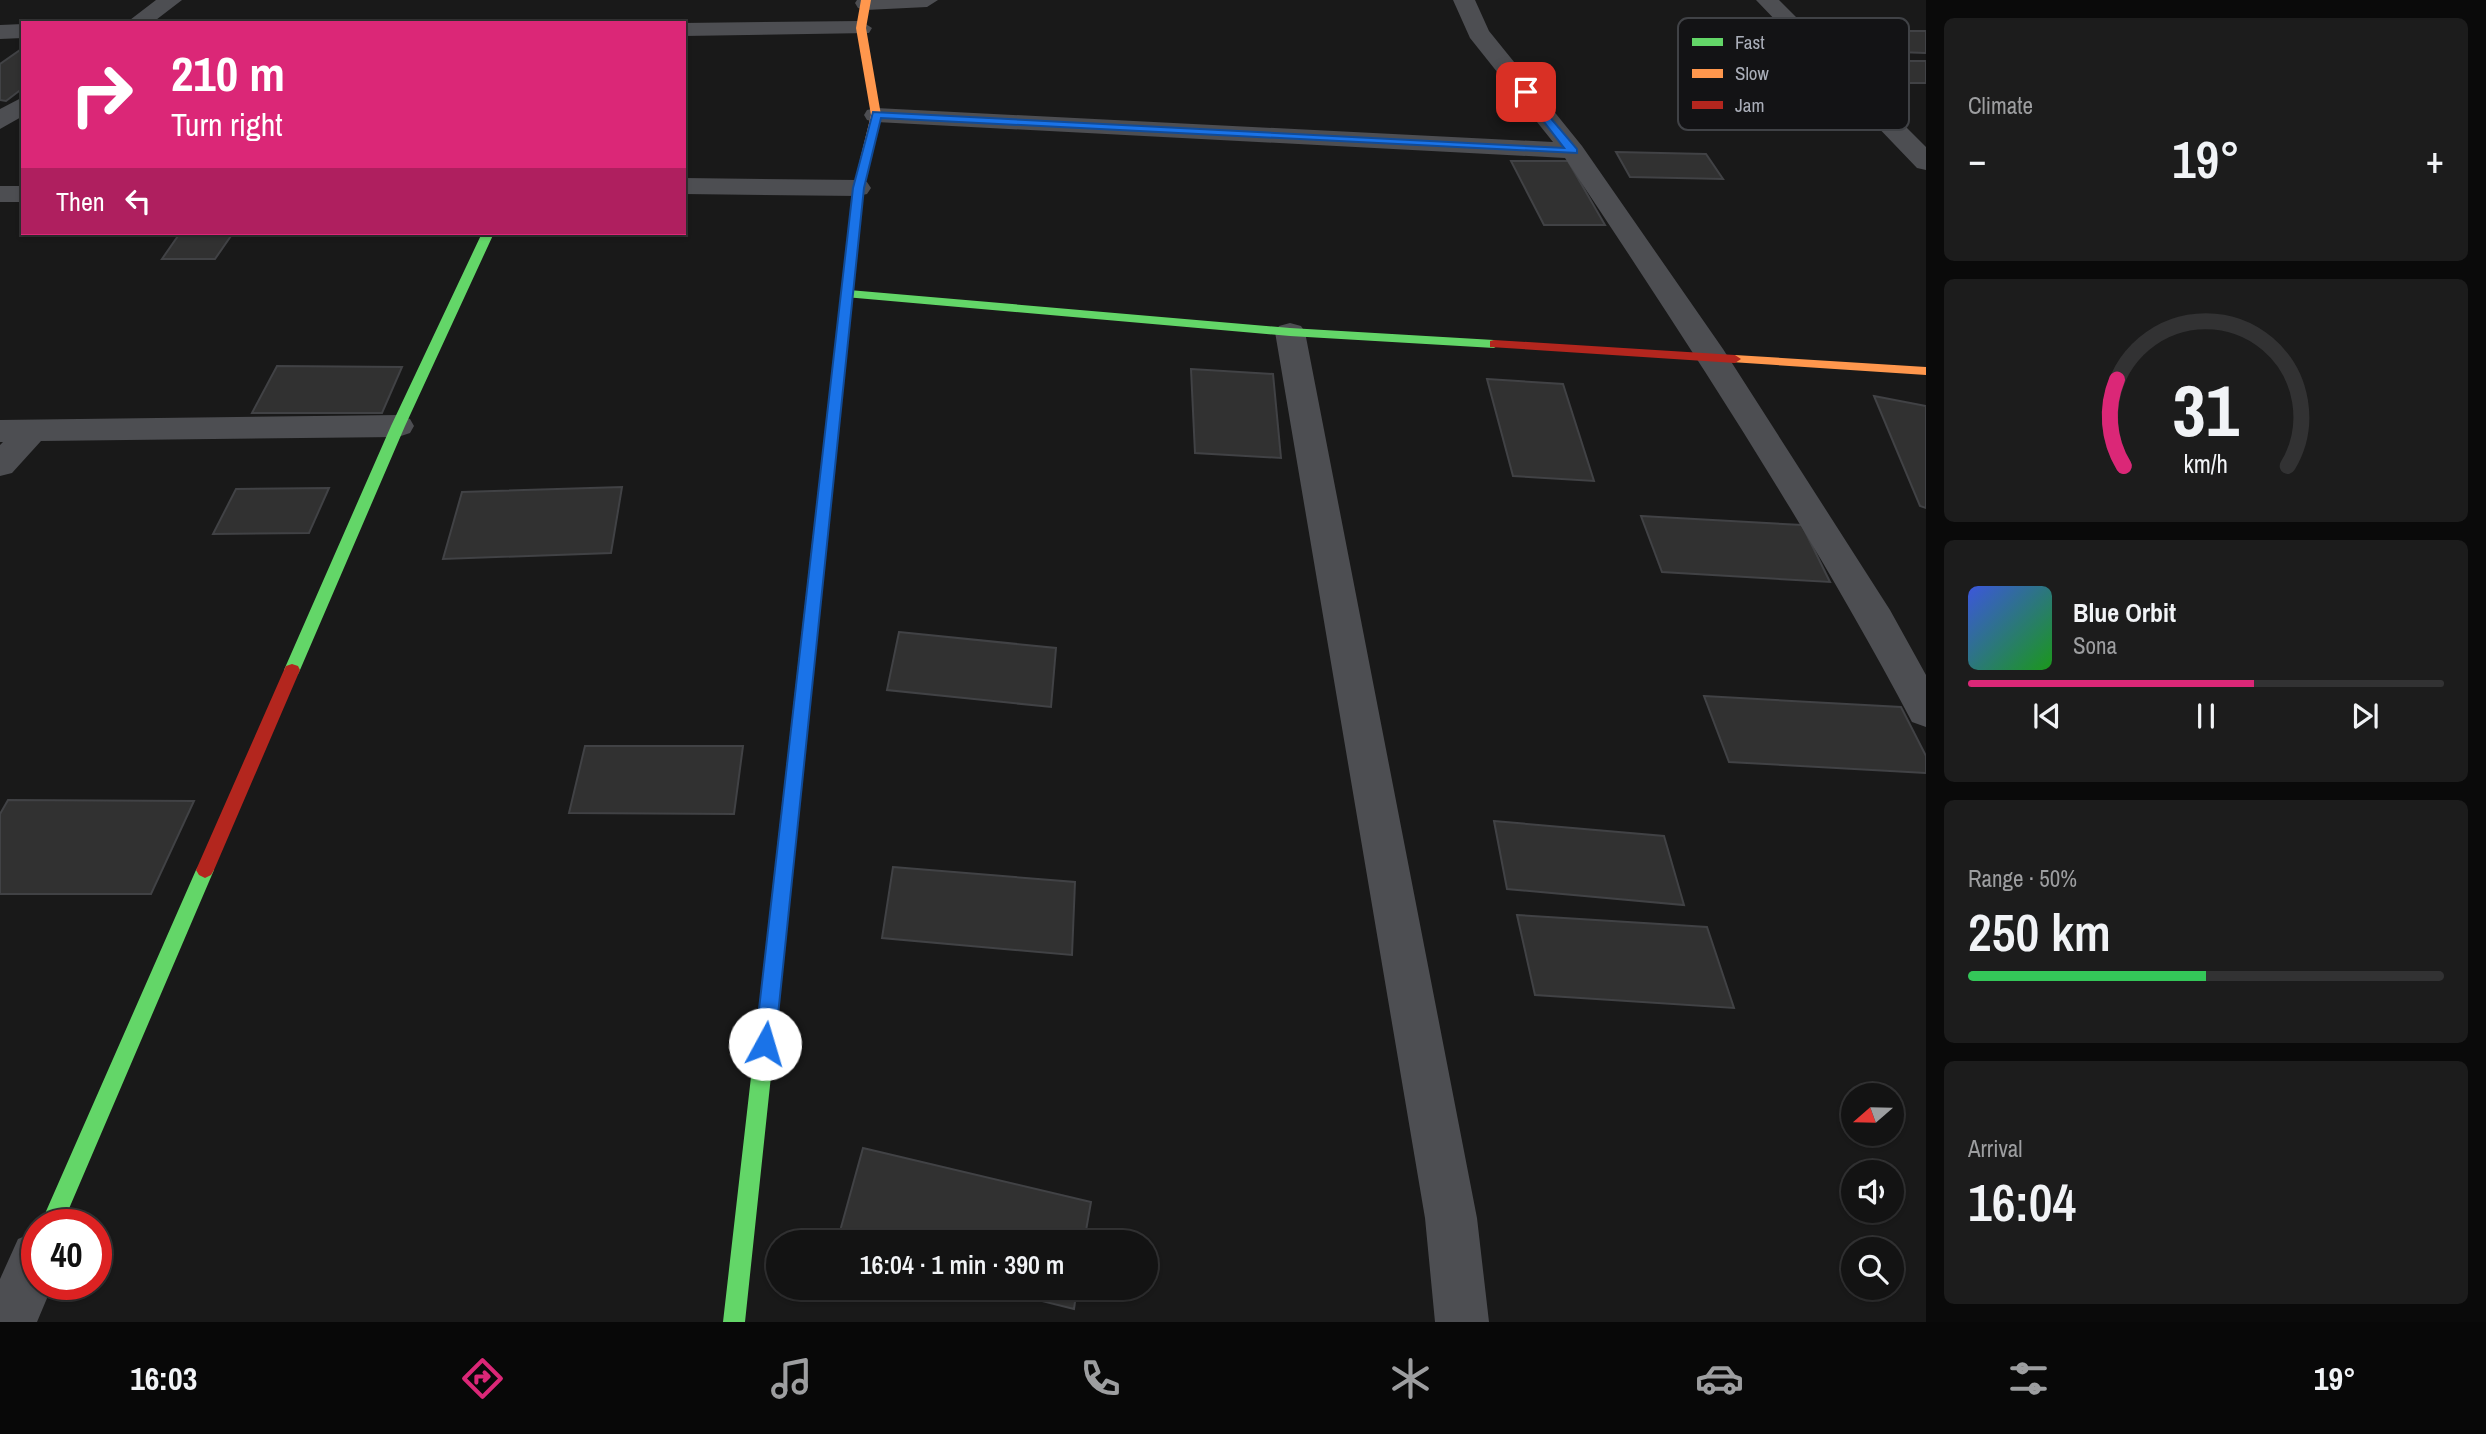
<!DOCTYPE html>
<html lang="en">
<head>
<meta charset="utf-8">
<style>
  body { margin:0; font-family:"Archivo Narrow",sans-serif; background:#1c1c1c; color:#f1f3f6; height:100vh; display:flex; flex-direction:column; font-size:26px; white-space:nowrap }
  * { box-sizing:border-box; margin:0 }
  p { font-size:23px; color:#9d9ea0 }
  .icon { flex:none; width:38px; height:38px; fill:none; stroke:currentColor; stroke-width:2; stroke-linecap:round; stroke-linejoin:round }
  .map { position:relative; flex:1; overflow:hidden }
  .drawer { display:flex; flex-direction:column; gap:18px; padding:18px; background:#0a0a0a; width:560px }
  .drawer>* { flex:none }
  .top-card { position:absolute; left:21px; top:21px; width:665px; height:214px; border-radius:0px; box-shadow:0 2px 5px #0004,0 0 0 2px #323233; background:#db2777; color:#fff; overflow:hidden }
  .needle { width:46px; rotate:250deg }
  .controls { position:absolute; left:1841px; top:1083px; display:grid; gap:14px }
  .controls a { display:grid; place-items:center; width:63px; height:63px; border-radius:50%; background:#131313; box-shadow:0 2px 5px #0004,0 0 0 2px #323233; font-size:35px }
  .speed { position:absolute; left:21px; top:1209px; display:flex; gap:14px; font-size:35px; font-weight:700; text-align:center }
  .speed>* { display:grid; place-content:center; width:91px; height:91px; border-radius:50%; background:#131313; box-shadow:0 2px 5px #0004,0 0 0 2px #323233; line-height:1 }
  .speed .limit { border:10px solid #d22; background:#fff; color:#111 }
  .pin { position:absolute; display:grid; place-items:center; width:60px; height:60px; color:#fff; margin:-30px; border-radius:14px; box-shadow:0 4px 10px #0006 }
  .me { position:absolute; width:77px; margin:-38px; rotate:6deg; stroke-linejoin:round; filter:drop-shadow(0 0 5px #0008) }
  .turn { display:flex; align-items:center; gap:24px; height:147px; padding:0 35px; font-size:32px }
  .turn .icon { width:91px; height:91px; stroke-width:2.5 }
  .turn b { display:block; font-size:49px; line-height:60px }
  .then { display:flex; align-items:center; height:66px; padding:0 35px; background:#0003; gap:14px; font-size:26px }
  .big { font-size:52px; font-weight:600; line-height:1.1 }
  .drawer .widget { flex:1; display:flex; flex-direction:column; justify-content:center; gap:10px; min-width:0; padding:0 24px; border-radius:10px; background:#1c1c1c }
  .drawer .dial { align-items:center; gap:0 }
  .dial svg { height:182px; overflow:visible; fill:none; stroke:#323233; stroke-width:7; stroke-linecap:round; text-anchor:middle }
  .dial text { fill:#f1f3f6; stroke:none }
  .song { display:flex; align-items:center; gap:21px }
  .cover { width:84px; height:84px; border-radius:10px; background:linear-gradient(135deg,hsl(230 70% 55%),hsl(120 70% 35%)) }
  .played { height:7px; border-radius:4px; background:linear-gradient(90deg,#db2777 60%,#323233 60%) }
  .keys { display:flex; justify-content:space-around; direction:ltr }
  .heat { display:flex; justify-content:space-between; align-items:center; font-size:38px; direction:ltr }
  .charge { height:10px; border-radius:5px; background:linear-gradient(90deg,#34c759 50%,#323233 0) }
  .trip { position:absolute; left:766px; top:1230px; width:392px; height:70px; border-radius:35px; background:#131313; box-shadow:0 2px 5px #0004,0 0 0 2px #323233; font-weight:600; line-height:70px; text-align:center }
  .menu { display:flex; height:112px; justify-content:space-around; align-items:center; background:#080808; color:#9d9ea0 }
  .menu .icon { width:49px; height:49px }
  .menu .selected { color:#db2777 }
  .menu b { font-size:32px; color:#f1f3f6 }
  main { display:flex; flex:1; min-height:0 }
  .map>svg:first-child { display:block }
  .building { fill:#313131; stroke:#414245; stroke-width:2 }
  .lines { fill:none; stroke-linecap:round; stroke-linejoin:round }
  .street { fill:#4d4e52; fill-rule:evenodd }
  .fast { fill:#63d668; fill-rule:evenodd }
  .slow { fill:#ff974d; fill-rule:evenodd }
  .jam { fill:#b3261e; fill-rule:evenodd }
  .route { fill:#1a73e8; stroke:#114b97; stroke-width:2 }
  .key { fill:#131315; stroke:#404246; stroke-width:2 }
  .key-label { font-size:19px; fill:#aaaeb9 }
</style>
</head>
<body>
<main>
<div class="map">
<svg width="1926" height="1322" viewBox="0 0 1926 1322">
  <rect width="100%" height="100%" fill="#191919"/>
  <path class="building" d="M1877,31H1926V53L1898,52Z
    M23,48V88L6,101L0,100V64Z
    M1884,61H1926V83H1904Z
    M1616,152L1706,154L1723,179L1630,177Z
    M1511,161H1568L1605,225H1544Z
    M180,233H233L215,259H162Z
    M277,366L402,367L382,413H252Z
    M1191,369L1273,374L1281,458L1195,453Z
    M1487,379L1563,384L1594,481L1513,476Z
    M1874,396L1926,406V508L1920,506Z
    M622,487L611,553L443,559L462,492Z
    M329,488L309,533L213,534L236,489Z
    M1641,516L1802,525L1830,582L1662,572Z
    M899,632L1056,648L1051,707L887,690Z
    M1704,696L1901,707L1926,756V773L1729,762Z
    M585,746H743L734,814L569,813Z
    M8,800L194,801L151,894H0V814Z
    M1494,821L1664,836L1684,905L1507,889Z
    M893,867L1075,882L1072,955L882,938Z
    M1517,915L1707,927L1734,1008L1535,995Z
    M863,1148L1091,1202L1084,1242H837Z
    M990,1288H1077L1074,1309Z"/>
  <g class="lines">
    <path class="street" d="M156,0H182L152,23H126Z
      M857,0H938L927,7L866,10L858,8L855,3Z
      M1453,0H1475L1489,31L1582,146L1723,349L1890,610L1926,675V727L1912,722C1809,527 1687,342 1565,158L876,122L867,120L864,115L867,110L876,108L1553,142L1470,38Z
      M1756,0H1779L1926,147V170L1917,168Z
      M861,21L872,28L869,33L684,36V23H682Z
      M23,24V38L0,39V25Z
      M23,97V116L0,129V109Z
      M684,178L858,180L867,182L871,188L867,194L858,196L684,194Z
      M0,186H23V202H0Z
      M1290,323L1301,326L1305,332L1477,1218L1489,1322H1435L1425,1218L1275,332L1279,326Z
      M398,415L410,419L414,426L410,433L398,437L41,441L12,473L0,476V445L3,442H0V420Z
      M37,1231V1284H53L37,1322H0V1279L18,1239Z"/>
    <path class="fast" d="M482,233H494L405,426L300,670L298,674H286L284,670L391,426Z
      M849,290L1290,328L1494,340L1500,344L1494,348L1290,336L845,297V291Z
      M811,616L819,622L745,1322H723L803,622Z
      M205,862L211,865L214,870L62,1225H40L196,870L199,865Z"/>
    <path class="slow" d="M861,0H871L866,28L881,115L863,188L819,622L811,628L803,622L853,188L871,115L856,28Z
      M1735,355L1926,367V375L1731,362L1729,359Z"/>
    <path class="jam" d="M1494,340L1735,355L1741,359L1735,363L1490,347V341Z
      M292,664L298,666L300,670L214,870L211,875L205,878L199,875L196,870L284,670L286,666Z"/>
  </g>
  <path class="route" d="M1526,89L1577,149V153L881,118L864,188L775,1044L772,1051L765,1054L758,1051L755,1044L853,188L873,112L1564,148L1521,92Z"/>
  <rect x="1678" y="18" width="231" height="112" rx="10" class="key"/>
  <rect x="1692" y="38" width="31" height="8" fill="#63d668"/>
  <rect x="1692" y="69" width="31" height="9" fill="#ff974d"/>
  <rect x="1692" y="101" width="31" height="8" fill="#b3261e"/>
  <g class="key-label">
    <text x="1735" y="49">Fast</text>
    <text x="1735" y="80">Slow</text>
    <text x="1735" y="112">Jam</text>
  </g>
</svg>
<div class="controls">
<a><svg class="needle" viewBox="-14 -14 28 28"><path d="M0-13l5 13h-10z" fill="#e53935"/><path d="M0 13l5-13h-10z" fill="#9d9ea0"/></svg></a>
<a><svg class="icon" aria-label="sound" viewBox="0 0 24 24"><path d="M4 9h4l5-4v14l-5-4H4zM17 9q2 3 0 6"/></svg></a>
<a><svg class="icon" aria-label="search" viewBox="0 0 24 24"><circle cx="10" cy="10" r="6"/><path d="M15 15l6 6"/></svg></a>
</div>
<div class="speed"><div class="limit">40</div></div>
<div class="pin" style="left:1526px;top:92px;background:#d93025"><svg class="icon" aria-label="arrive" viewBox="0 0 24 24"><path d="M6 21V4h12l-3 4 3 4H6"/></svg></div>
<svg class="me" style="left:765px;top:1044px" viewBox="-20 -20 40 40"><circle r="19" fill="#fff"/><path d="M0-13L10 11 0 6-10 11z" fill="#1a73e8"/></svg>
<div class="trip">16:04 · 1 min · 390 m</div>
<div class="top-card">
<div class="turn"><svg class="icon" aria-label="right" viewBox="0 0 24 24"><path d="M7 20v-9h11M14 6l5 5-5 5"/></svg><div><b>210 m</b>Turn right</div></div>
<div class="then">Then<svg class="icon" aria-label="left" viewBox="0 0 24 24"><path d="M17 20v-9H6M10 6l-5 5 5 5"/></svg></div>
</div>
</div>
<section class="drawer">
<div class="widget"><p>Climate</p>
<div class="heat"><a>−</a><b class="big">19°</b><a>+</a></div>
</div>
<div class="widget dial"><svg viewBox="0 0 100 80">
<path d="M14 69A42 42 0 1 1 86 69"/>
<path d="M14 69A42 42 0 0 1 11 31" stroke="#db2777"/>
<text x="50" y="56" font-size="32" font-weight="700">31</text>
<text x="50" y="72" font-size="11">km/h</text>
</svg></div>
<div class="widget">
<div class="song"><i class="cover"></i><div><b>Blue Orbit</b><p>Sona</p></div></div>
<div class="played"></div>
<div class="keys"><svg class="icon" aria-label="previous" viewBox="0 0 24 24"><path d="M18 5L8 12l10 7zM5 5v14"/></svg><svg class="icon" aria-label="pause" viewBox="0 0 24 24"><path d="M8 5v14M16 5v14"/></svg><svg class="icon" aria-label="next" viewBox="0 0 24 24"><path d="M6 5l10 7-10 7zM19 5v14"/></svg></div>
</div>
<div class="widget"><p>Range · 50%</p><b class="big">250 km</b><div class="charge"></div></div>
<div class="widget"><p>Arrival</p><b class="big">16:04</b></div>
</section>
</main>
<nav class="menu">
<b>16:03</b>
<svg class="icon selected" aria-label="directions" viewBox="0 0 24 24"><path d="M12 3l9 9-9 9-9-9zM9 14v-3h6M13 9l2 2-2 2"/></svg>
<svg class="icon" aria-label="music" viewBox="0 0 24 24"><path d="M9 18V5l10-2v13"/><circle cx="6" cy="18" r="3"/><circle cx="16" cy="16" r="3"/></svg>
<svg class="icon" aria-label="phone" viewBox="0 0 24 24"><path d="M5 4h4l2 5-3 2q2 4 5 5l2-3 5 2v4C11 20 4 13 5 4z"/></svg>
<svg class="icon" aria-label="climate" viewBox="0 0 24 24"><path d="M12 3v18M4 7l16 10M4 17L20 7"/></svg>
<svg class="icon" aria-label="car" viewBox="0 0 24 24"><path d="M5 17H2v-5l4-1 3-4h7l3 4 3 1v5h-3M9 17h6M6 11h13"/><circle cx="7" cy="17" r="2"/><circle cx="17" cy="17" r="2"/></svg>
<svg class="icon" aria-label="filters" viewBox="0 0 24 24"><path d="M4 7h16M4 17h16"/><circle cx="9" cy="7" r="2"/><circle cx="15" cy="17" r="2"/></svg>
<b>19°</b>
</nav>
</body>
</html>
